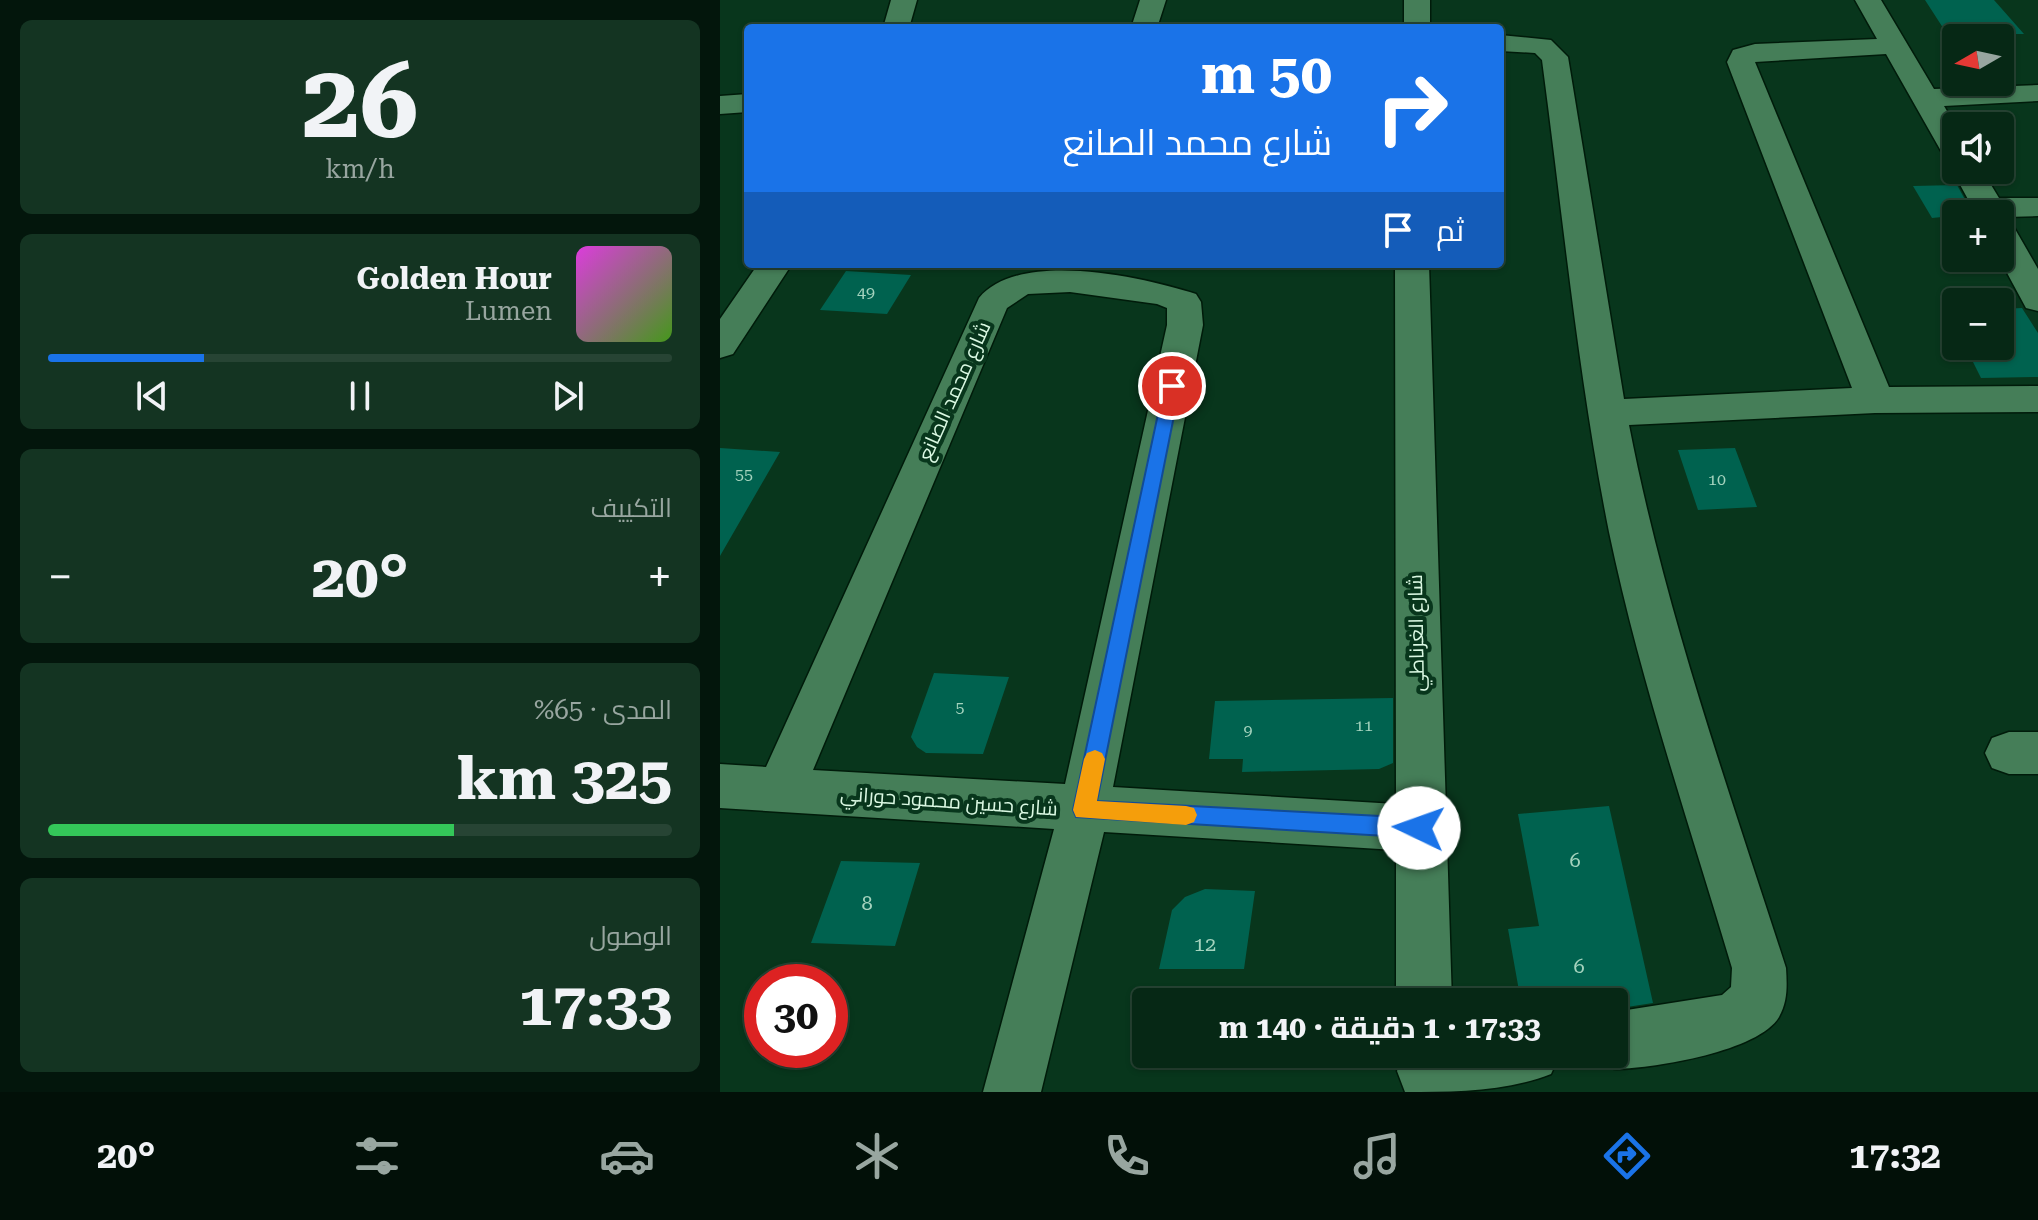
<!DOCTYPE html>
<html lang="ar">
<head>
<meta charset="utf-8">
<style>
  body { margin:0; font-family:"Roboto Serif",Cairo,serif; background:#143422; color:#f1f3f6; direction:rtl; height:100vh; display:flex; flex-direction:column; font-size:30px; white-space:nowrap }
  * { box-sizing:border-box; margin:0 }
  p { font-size:26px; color:#98a6a0 }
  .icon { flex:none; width:44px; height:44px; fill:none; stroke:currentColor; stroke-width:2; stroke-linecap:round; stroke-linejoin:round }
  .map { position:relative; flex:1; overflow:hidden; direction:ltr }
  .side { display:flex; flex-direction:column; gap:20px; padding:20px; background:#03160c; width:720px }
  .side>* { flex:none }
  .hud { position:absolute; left:24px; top:24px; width:760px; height:244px; border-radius:8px; box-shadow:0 2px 6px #0004,0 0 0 2px #274434; direction:rtl; background:#1a73e8; color:#fff; overflow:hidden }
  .needle { width:52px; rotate:261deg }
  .tools { position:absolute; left:1222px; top:24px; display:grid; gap:16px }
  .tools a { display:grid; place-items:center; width:72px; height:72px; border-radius:8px; background:#062815; box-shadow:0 2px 6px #0004,0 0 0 2px #274434; font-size:40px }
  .speed { position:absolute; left:24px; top:964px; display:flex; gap:16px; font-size:40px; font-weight:700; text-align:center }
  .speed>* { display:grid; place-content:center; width:104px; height:104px; border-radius:50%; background:#062815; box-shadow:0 2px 6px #0004,0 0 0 2px #274434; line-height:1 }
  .speed .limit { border:12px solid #d22; background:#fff; color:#111 }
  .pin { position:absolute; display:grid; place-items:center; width:68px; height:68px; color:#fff; margin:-34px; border:4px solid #fff; border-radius:50%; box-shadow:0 2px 8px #0007 }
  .me { position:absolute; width:88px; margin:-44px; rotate:273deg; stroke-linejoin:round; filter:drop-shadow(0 0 6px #0008) }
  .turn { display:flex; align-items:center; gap:28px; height:168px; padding:0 40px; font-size:36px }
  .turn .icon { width:104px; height:104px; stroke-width:2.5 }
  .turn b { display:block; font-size:56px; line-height:68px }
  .then { display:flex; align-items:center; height:76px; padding:0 40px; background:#0003; gap:16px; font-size:30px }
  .big { font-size:60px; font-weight:700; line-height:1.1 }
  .side .widget { flex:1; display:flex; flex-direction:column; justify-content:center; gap:12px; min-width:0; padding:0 28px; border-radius:12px; background:#143422 }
  .side .dial { align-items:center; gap:0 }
  .dial b { font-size:104px; line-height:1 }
  .song { display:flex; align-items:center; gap:24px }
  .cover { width:96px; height:96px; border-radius:12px; background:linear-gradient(135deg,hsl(300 70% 55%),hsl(100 70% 35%)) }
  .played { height:8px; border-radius:4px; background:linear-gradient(90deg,#1a73e8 25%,#274434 25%) }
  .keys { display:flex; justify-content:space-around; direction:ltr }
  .heat { display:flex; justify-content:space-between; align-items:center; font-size:44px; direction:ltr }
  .charge { height:12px; border-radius:6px; background:linear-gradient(90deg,#34c759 65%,#274434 0) }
  .trip { position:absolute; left:412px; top:988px; width:496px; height:80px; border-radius:8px; background:#062815; box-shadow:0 2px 6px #0004,0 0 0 2px #274434; font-weight:700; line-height:80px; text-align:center; direction:rtl }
  .dock { display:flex; height:128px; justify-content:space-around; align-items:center; background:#021008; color:#98a6a0 }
  .dock .icon { width:56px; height:56px }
  .dock .current { color:#1a73e8 }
  .dock b { font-size:36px; color:#f1f3f6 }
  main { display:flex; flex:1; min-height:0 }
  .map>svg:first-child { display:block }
  .building { fill:#00624f }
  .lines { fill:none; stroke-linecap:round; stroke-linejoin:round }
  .minor-casing { stroke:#001b0a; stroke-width:3 }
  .minor { fill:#457e58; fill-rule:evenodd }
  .route { fill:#1a73e8; stroke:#114b97; stroke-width:2 }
  .slow { fill:#f59e0b }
  .labels { text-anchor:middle; stroke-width:8; stroke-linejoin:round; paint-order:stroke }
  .number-label { font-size:16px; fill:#a4d3be }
  .street-label { font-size:20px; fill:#dbf9e3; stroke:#08361c }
  .near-number-label { font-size:20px; fill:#a4d3be }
</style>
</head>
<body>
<main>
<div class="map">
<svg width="1318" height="1092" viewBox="0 0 1318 1092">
  <rect width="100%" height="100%" fill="#08361c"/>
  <path class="building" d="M1205,0H1274L1304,34H1227Z
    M1237,185L1253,214L1212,218L1193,186Z
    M126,271L191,275L167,314L100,310Z
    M1302,308L1318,333V377L1261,378L1246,348H1280V309Z
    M0,448L60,452L0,556Z
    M1015,448L1037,507L978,510L958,450Z
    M214,673L289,677L263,754L206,753L197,747L191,737Z
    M673,698V763L659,769L522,772L523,759H489L495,701Z
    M889,806L933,1003L894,1009V1002H801L788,929L819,926L798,814Z
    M121,861L200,863L175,946L91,943Z
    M485,889L535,891L524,969H439L452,910L465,897Z"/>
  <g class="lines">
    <defs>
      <path id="minor" d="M171,0H197L189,28H163Z
        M420,0H446L437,28H411Z
        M684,0H710V28H684Z
        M1135,0H1161L1214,89L1318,85V101L1224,106L1236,126V160L1225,157L1221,151L1166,54L1035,62L1169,387L1318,386V412L1155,413L909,425C945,611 1008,788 1066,968C1067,985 1068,1001 1059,1017C1039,1051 936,1068 897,1069C889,1069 881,1064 874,1061L871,1054H894V1012L1002,995L1011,987L1012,968C969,823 920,680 889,532C858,376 843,217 822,60L815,53L780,51V35L831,40L848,57L904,399L1132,388L1007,62L1013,50L1035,44L1157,39Z
        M28,94V112L0,114V96Z
        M1236,164V170H1262L1279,198H1318V216L1286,217L1284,220L1291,222L1318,269V311L1306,308L1279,258L1280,214H1256L1232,170Z
        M38,264H72L13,354L0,358V319Z
        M675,264H709L732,1002H676V850L384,832L321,1092H263L334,829L0,808V764L46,767L259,298C299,249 423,277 476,294L481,302L483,325L393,787L676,804ZM350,292L437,304L447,308V325L345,784L93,770L287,308L308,294Z
        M1289,732H1318V774H1289L1272,768L1265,753L1272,738Z
        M684,1054H840L831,1074C786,1092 734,1092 685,1092L677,1071Z"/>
    </defs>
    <use href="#minor" class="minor-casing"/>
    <use href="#minor" class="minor"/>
  </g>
  <path class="route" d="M452,380L460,386L377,801L699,818L706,821L710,828L706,835L699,838L356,817L353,810L444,386Z"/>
  <path class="slow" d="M375,750L382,753L385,759L377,801L466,806L474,808L477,815L474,822L466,825L356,817L353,810L364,759L367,753Z"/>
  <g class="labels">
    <g class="number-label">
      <text x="146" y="298">49</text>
      <text x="24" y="480">55</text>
      <text x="997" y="485">10</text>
      <text x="240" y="713">5</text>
      <text x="644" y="731">11</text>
      <text x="528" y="736">9</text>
    </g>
    <g class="street-label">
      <text transform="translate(234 391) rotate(-66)" y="7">شارع محمد الصانع</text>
      <text transform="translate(696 633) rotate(-91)" y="7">شارع الغرناطي</text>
      <text transform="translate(229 801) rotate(4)" y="7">شارع حسين محمود حوراني</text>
    </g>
    <g class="near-number-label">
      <text x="855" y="867">6</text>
      <text x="147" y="910">8</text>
      <text x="485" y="951">12</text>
      <text x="859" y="973">6</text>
    </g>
  </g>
</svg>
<div class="tools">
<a><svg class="needle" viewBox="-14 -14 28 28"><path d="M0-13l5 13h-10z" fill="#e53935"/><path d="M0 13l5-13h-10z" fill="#98a6a0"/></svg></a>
<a><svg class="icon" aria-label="sound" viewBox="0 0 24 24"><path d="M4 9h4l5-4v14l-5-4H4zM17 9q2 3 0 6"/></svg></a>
<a>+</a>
<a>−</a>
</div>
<div class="speed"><div class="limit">30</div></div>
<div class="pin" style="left:452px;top:386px;background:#d93025"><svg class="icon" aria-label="arrive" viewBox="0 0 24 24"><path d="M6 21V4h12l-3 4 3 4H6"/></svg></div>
<svg class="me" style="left:699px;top:828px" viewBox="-20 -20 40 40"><circle r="19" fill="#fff"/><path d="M0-13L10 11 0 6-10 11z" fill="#1a73e8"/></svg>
<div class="trip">17:33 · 1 دقيقة · 140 m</div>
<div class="hud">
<div class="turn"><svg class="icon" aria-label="right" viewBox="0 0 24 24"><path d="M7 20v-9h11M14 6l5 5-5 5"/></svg><div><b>50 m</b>شارع محمد الصانع</div></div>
<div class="then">ثم<svg class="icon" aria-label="arrive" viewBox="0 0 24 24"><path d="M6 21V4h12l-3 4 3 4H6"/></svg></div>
</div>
</div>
<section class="side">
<div class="widget dial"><b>26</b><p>km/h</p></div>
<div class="widget">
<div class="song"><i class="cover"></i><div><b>Golden Hour</b><p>Lumen</p></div></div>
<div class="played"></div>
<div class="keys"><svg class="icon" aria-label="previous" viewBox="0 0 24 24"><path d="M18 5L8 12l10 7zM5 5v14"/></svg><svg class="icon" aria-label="pause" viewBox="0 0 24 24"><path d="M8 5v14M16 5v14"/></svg><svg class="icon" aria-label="next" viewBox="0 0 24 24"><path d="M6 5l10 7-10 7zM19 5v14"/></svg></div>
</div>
<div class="widget"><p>التكييف</p>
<div class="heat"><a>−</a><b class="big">20°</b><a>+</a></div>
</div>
<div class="widget"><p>المدى · 65%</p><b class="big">325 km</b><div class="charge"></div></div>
<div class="widget"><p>الوصول</p><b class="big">17:33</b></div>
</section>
</main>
<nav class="dock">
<b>17:32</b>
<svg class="icon current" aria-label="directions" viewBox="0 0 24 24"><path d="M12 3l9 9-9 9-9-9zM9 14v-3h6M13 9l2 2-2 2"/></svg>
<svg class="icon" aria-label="music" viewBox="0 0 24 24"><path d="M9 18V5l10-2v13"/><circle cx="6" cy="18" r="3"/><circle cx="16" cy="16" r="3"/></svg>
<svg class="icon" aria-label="phone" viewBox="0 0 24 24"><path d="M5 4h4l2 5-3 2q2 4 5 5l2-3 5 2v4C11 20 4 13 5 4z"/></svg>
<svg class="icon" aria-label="climate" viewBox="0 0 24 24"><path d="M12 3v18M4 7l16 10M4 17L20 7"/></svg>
<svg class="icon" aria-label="car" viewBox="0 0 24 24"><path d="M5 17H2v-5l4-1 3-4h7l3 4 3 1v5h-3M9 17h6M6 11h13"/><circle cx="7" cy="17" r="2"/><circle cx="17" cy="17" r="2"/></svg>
<svg class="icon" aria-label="filters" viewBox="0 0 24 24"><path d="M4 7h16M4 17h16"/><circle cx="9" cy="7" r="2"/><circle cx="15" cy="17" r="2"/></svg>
<b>20°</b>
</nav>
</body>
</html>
